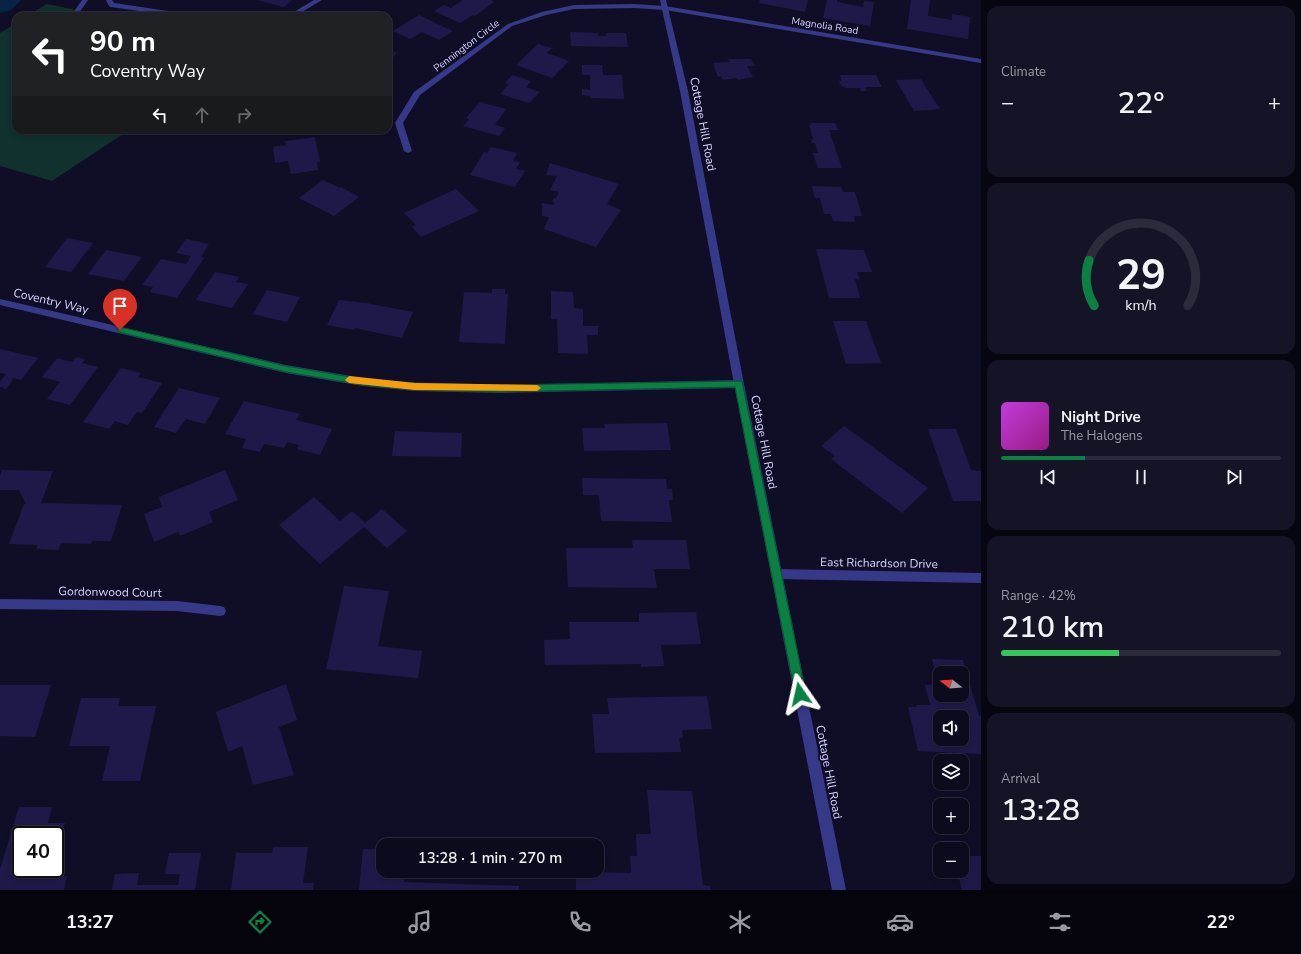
<!DOCTYPE html>
<html lang="en">
<head>
<meta charset="utf-8">
<style>
  body { margin:0; font-family:"Nunito Sans",sans-serif; background:#151326; color:#f1f3f6; height:100vh; display:flex; flex-direction:column; font-size:15px; white-space:nowrap }
  * { box-sizing:border-box; margin:0 }
  p { font-size:13px; color:#9a9aa4 }
  .icon { flex:none; width:22px; height:22px; fill:none; stroke:currentColor; stroke-width:2; stroke-linecap:round; stroke-linejoin:round }
  .map { position:relative; flex:1; overflow:hidden }
  .drawer { display:flex; flex-direction:column; gap:6px; padding:6px; background:#070610; width:320px }
  .drawer>* { flex:none }
  .top-card { position:absolute; left:12px; top:12px; width:380px; height:122px; border-radius:12px; box-shadow:0 2px 6px #0003,0 0 0 1px #2c2b3b; background:#202124; color:#fff; overflow:hidden }
  .needle { width:26px; rotate:287deg }
  .fabs { position:absolute; left:933px; top:666px; display:grid; gap:8px }
  .fabs a { display:grid; place-items:center; width:36px; height:36px; border-radius:8px; background:#0c0a1d; box-shadow:0 2px 6px #0003,0 0 0 1px #2c2b3b; font-size:20px }
  .speed { position:absolute; left:12px; top:826px; display:flex; gap:8px; font-size:20px; font-weight:700; text-align:center }
  .speed>* { display:grid; place-content:center; width:52px; height:52px; border-radius:50%; background:#0c0a1d; box-shadow:0 2px 6px #0003,0 0 0 1px #2c2b3b; line-height:1 }
  .speed .limit { border:2px solid #111; border-radius:6px; background:#fff; color:#111 }
  .pin { position:absolute; display:grid; place-items:center; width:34px; height:34px; color:#fff; margin:-41px -17px; border-radius:50% 50% 50% 0; rotate:-45deg; box-shadow:0 0 4px #0007 }
  .pin .icon { rotate:45deg }
  .me { position:absolute; width:44px; margin:-22px; rotate:349deg; stroke-linejoin:round; filter:drop-shadow(0 0 3px #0008) }
  .turn { display:flex; align-items:center; gap:14px; height:84px; padding:0 12px; font-size:18px }
  .turn .icon { width:52px; height:52px; stroke-width:2.5 }
  .turn b { display:block; font-size:28px; line-height:34px }
  .lanes { display:flex; align-items:center; height:38px; padding:0 12px; background:#0003; justify-content:center; gap:20px; direction:ltr }
  .lanes .off { opacity:.35 }
  .big { font-size:30px; font-weight:600; line-height:1.1 }
  .drawer .card { flex:1; display:flex; flex-direction:column; justify-content:center; gap:6px; min-width:0; padding:0 14px; border-radius:12px; background:#151326 }
  .drawer .dial { align-items:center; gap:0 }
  .dial svg { height:104px; overflow:visible; fill:none; stroke:#2c2b3b; stroke-width:7; stroke-linecap:round; text-anchor:middle }
  .dial text { fill:#f1f3f6; stroke:none }
  .song { display:flex; align-items:center; gap:12px }
  .cover { width:48px; height:48px; border-radius:6px; background:linear-gradient(135deg,hsl(290 70% 55%),hsl(310 70% 35%)) }
  .played { height:4px; border-radius:2px; background:linear-gradient(90deg,#0b8043 30%,#2c2b3b 30%) }
  .keys { display:flex; justify-content:space-around; direction:ltr }
  .heat { display:flex; justify-content:space-between; align-items:center; font-size:22px; direction:ltr }
  .charge { height:6px; border-radius:3px; background:linear-gradient(90deg,#34c759 42%,#2c2b3b 0) }
  .trip { position:absolute; left:376px; top:838px; width:228px; height:40px; border-radius:12px; background:#0c0a1d; box-shadow:0 2px 6px #0003,0 0 0 1px #2c2b3b; font-weight:600; line-height:40px; text-align:center }
  .dock { display:flex; height:64px; justify-content:space-around; align-items:center; background:#05040c; color:#9a9aa4 }
  .dock .icon { width:28px; height:28px }
  .dock .selected { color:#0b8043 }
  .dock b { font-size:18px; color:#f1f3f6 }
  main { display:flex; flex:1; min-height:0 }
  .map>svg:first-child { display:block }
  .green { fill:#10312e }
  .lines { fill:none; stroke-linecap:round; stroke-linejoin:round }
  .river { fill:#072346; fill-rule:evenodd }
  .building { fill:#1f1949; fill-rule:evenodd }
  .service { fill:#363988; fill-rule:evenodd }
  .minor { fill:#363988; fill-rule:evenodd }
  .tertiary { fill:#363988; fill-rule:evenodd }
  .route { fill:#0b8043; stroke:#07532c }
  .slow { fill:#f59e0b }
  .labels { text-anchor:middle; stroke-width:4; stroke-linejoin:round; paint-order:stroke }
  .far-street-label { font-size:10px; fill:#d5d4ff; stroke:#100e27 }
  .street-label { font-size:12px; fill:#d5d4ff; stroke:#100e27 }
</style>
</head>
<body>
<main>
<div class="map">
<svg width="981" height="890" viewBox="0 0 981 890">
  <rect width="100%" height="100%" fill="#100e27"/>
  <path class="green" d="M47,4L104,16H27Z
    M16,23V130H129L52,181L0,166V33Z"/>
  <g class="lines">
    <path class="river" d="M0,0H21L11,10L0,13Z"/>
  </g>
  <path class="building" d="M257,0H292L284,7Z
    M463,0H491L494,2L475,16L473,15L460,23L434,11L444,5L451,8Z
    M760,0H808L805,12L759,3Z
    M827,0H837V2L863,7L864,1L874,2L870,26L823,18Z
    M911,0H930L928,16L952,20V14L970,17L968,39L907,29Z
    M419,15L444,27L453,31L439,40L422,32L410,39L393,31Z
    M570,32L598,33V36H606V33H626L628,47L571,46Z
    M538,44L552,48L547,53L569,61L552,78L516,65Z
    M388,50L397,53L388,63Z
    M728,59H751L755,66H747L753,77L738,80L737,78L723,80L721,76L718,77L713,63L729,62Z
    M582,65H602L603,75H622L624,99L590,98V96L582,95V89L590,90V75H582Z
    M512,75L531,81L526,87L540,92L529,103L500,94L509,84L505,83Z
    M840,75H876L882,87H865L867,91H861L860,88H846L841,86L839,81H842Z
    M921,79L925,86L940,109L914,111L896,80Z
    M480,102L506,109L495,125L505,128L499,136L463,126L469,119L466,118Z
    M811,123H835L838,130H829L842,168H818L813,153H818L815,143H812L811,139H813L809,125H811Z
    M315,137L320,162H317L318,170L291,174L288,161L275,163L273,147L286,145L285,141Z
    M491,147L517,153L513,161L520,162L516,169L525,171L515,187L470,175L484,152L487,153Z
    M550,163L619,184L607,204L621,210L596,247L544,229L549,217L542,216V203L553,205L555,202H552L554,198H556L559,192L550,190L557,176L546,175Z
    M323,180L340,188L341,187L359,197L334,216L299,198Z
    M812,186L841,187L843,192H855L862,216H854L855,222L833,221L831,214H824L820,198H815Z
    M456,189L479,211L421,237L412,227L416,225L404,213Z
    M67,238L93,243L71,272L45,267Z
    M186,239L209,244L201,257L204,258L177,298L150,292L153,287L142,285L161,259L186,264L191,256L176,253Z
    M816,249L864,250L872,272H857L860,280L855,279L860,298H829Z
    M106,250L142,257L124,281L88,274Z
    M215,272L239,277L236,282L248,284L232,308L196,300Z
    M492,289H505V294H508L505,344L459,342L464,292L492,293Z
    M267,290L300,297L287,322L253,314Z
    M551,291L573,292L574,308L583,309V326H598V335H587L588,354L558,353L557,319H551Z
    M339,300L366,303L413,312L402,338L355,328L354,330L327,325Z
    M833,321H866L881,363L846,364Z
    M0,349L38,358L21,380L14,378L6,389L0,387V382L6,374L0,373Z
    M76,357L85,359L82,363L98,367L70,405L47,399L60,382L42,377L57,358L72,362Z
    M121,368L141,373L138,377L162,383L142,413L137,412L128,425L115,421L109,429L83,422Z
    M179,388L220,398L205,424L186,419L176,433L154,427Z
    M244,401L300,414L296,420L332,429L320,455L297,449L299,445L287,442L284,448L264,444L260,452L242,448L246,439L225,434Z
    M667,423L671,450L584,451L582,428H605L604,424Z
    M844,426L862,439L928,488L902,513L831,459L835,456L821,446Z
    M928,429H956L971,470L981,471V501H953Z
    M395,431L462,433L461,457L392,456Z
    M2,470L53,471L41,503L122,505L111,541H92L91,544L61,543L58,550L36,549L38,545L9,544L24,504H26L19,490H0V476Z
    M225,470L238,500L209,512L213,522L180,536L178,532L154,542L144,514L162,507L159,497Z
    M582,478L666,479L667,489H672L673,500H669L672,522L601,521L599,495H583Z
    M314,497L340,521L352,511L365,523L382,509L407,531L387,548L364,527L320,564L279,525Z
    M632,540H686L690,569H654L657,588L568,587L566,548H633Z
    M344,586L389,591L378,646L422,651L418,678L326,669Z
    M696,612L701,644L661,645L664,666L641,667V664L545,665L544,640L570,639L569,622H639V613Z
    M932,659L963,660L979,716H981V754L918,751L908,707H917L916,705H930L925,685H939ZM940,673H962V695H940ZM940,717H962V739H940Z
    M286,684L297,720L279,727L294,775L253,785L242,746L228,752L216,712Z
    M0,685H51L35,737L0,736Z
    M707,696L712,729L682,730L683,738H679L681,752L595,753L592,714H609L607,698Z
    M81,698H120L118,706H156L140,781H102L110,746H69Z
    M647,790L692,791L703,885L710,886L711,890H576V872L631,873L630,856H637L636,834H651Z
    M19,807H52L48,823H65L56,857L55,835H21V869H35L33,875L67,876L64,890H0V869Z
    M273,847H308L303,883H314L313,890H231L236,853H272Z
    M363,849H383V871H405L404,882L519,886V890H359Z
    M169,853H201L195,890H112L115,874L139,873L137,885H178L180,874H165Z
    M962,856H981V890H962L957,871H962Z"/>
  <g class="lines">
    <path class="service" d="M82,0H88L77,16H71Z
      M106,0H112L114,3L188,14L191,16H174L111,7L109,6Z
      M314,0H322L295,16H287Z"/>
    <path class="minor" d="M634,4L665,6L981,59V63L665,10L634,8L574,9L546,15L512,26L420,95L403,123L412,151L408,153L404,151L395,123L414,92L508,24L542,12L574,5Z
      M0,299L286,365L363,378L415,383L501,385L739,380L744,384L739,388L501,393L415,391L363,386L286,373L0,305Z
      M777,569L981,573V583L777,579L773,578L771,574L773,570Z
      M0,599L177,601L220,606L224,607L226,611L224,615L220,616L177,611L0,609Z"/>
    <path class="tertiary" d="M660,0H666L688,91L744,384L846,890H832L734,384L680,91Z"/>
  </g>
  <path class="route" d="M120,327L286,366L363,379L415,383L501,385L742,381L806,694L804,698L800,700L797,698L795,694L735,387L501,392L415,390L363,385L286,372L118,332V328Z"/>
  <path class="slow" d="M349,376L415,383L537,385L541,388L537,391L415,390L349,383L345,380Z"/>
  <g class="labels">
    <g class="far-street-label">
      <text transform="translate(825 25) rotate(9)" y="4">Magnolia Road</text>
      <text transform="translate(466 45) rotate(-37)" y="4">Pennington Circle</text>
    </g>
    <g class="street-label">
      <text transform="translate(703 124) rotate(79)" y="4">Cottage Hill Road</text>
      <text transform="translate(51 301) rotate(13)" y="4">Coventry Way</text>
      <text transform="translate(764 442) rotate(79)" y="4">Cottage Hill Road</text>
      <text transform="translate(879 563) rotate(1)" y="4">East Richardson Drive</text>
      <text transform="translate(110 592) rotate(1)" y="4">Gordonwood Court</text>
      <text transform="translate(829 772) rotate(79)" y="4">Cottage Hill Road</text>
    </g>
  </g>
</svg>
<div class="fabs">
<a><svg class="needle" viewBox="-14 -14 28 28"><path d="M0-13l5 13h-10z" fill="#e53935"/><path d="M0 13l5-13h-10z" fill="#9a9aa4"/></svg></a>
<a><svg class="icon" aria-label="sound" viewBox="0 0 24 24"><path d="M4 9h4l5-4v14l-5-4H4zM17 9q2 3 0 6"/></svg></a>
<a><svg class="icon" aria-label="layers" viewBox="0 0 24 24"><path d="M12 4l9 5-9 5-9-5zM3 14l9 5 9-5"/></svg></a>
<a>+</a>
<a>−</a>
</div>
<div class="speed"><div class="limit">40</div></div>
<div class="pin" style="left:120px;top:330px;background:#d93025"><svg class="icon" aria-label="arrive" viewBox="0 0 24 24"><path d="M6 21V4h12l-3 4 3 4H6"/></svg></div>
<svg class="me" style="left:800px;top:694px" viewBox="-20 -20 40 40"><path d="M0-17L14 15 0 8-14 15z" fill="#0b8043" stroke="#fff" stroke-width="4"/></svg>
<div class="trip">13:28 · 1 min · 270 m</div>
<div class="top-card">
<div class="turn"><svg class="icon" aria-label="left" viewBox="0 0 24 24"><path d="M17 20v-9H6M10 6l-5 5 5 5"/></svg><div><b>90 m</b>Coventry Way</div></div>
<div class="lanes"><svg class="icon" aria-label="left" viewBox="0 0 24 24"><path d="M17 20v-9H6M10 6l-5 5 5 5"/></svg><svg class="icon off" aria-label="ahead" viewBox="0 0 24 24"><path d="M12 20V5M6 11l6-6 6 6"/></svg><svg class="icon off" aria-label="right" viewBox="0 0 24 24"><path d="M7 20v-9h11M14 6l5 5-5 5"/></svg></div>
</div>
</div>
<section class="drawer">
<div class="card"><p>Climate</p>
<div class="heat"><a>−</a><b class="big">22°</b><a>+</a></div>
</div>
<div class="card dial"><svg viewBox="0 0 100 80">
<path d="M14 69A42 42 0 1 1 86 69"/>
<path d="M14 69A42 42 0 0 1 10 34" stroke="#0b8043"/>
<text x="50" y="56" font-size="32" font-weight="700">29</text>
<text x="50" y="72" font-size="11">km/h</text>
</svg></div>
<div class="card">
<div class="song"><i class="cover"></i><div><b>Night Drive</b><p>The Halogens</p></div></div>
<div class="played"></div>
<div class="keys"><svg class="icon" aria-label="previous" viewBox="0 0 24 24"><path d="M18 5L8 12l10 7zM5 5v14"/></svg><svg class="icon" aria-label="pause" viewBox="0 0 24 24"><path d="M8 5v14M16 5v14"/></svg><svg class="icon" aria-label="next" viewBox="0 0 24 24"><path d="M6 5l10 7-10 7zM19 5v14"/></svg></div>
</div>
<div class="card"><p>Range · 42%</p><b class="big">210 km</b><div class="charge"></div></div>
<div class="card"><p>Arrival</p><b class="big">13:28</b></div>
</section>
</main>
<nav class="dock">
<b>13:27</b>
<svg class="icon selected" aria-label="directions" viewBox="0 0 24 24"><path d="M12 3l9 9-9 9-9-9zM9 14v-3h6M13 9l2 2-2 2"/></svg>
<svg class="icon" aria-label="music" viewBox="0 0 24 24"><path d="M9 18V5l10-2v13"/><circle cx="6" cy="18" r="3"/><circle cx="16" cy="16" r="3"/></svg>
<svg class="icon" aria-label="phone" viewBox="0 0 24 24"><path d="M5 4h4l2 5-3 2q2 4 5 5l2-3 5 2v4C11 20 4 13 5 4z"/></svg>
<svg class="icon" aria-label="climate" viewBox="0 0 24 24"><path d="M12 3v18M4 7l16 10M4 17L20 7"/></svg>
<svg class="icon" aria-label="car" viewBox="0 0 24 24"><path d="M5 17H2v-5l4-1 3-4h7l3 4 3 1v5h-3M9 17h6M6 11h13"/><circle cx="7" cy="17" r="2"/><circle cx="17" cy="17" r="2"/></svg>
<svg class="icon" aria-label="filters" viewBox="0 0 24 24"><path d="M4 7h16M4 17h16"/><circle cx="9" cy="7" r="2"/><circle cx="15" cy="17" r="2"/></svg>
<b>22°</b>
</nav>
</body>
</html>
